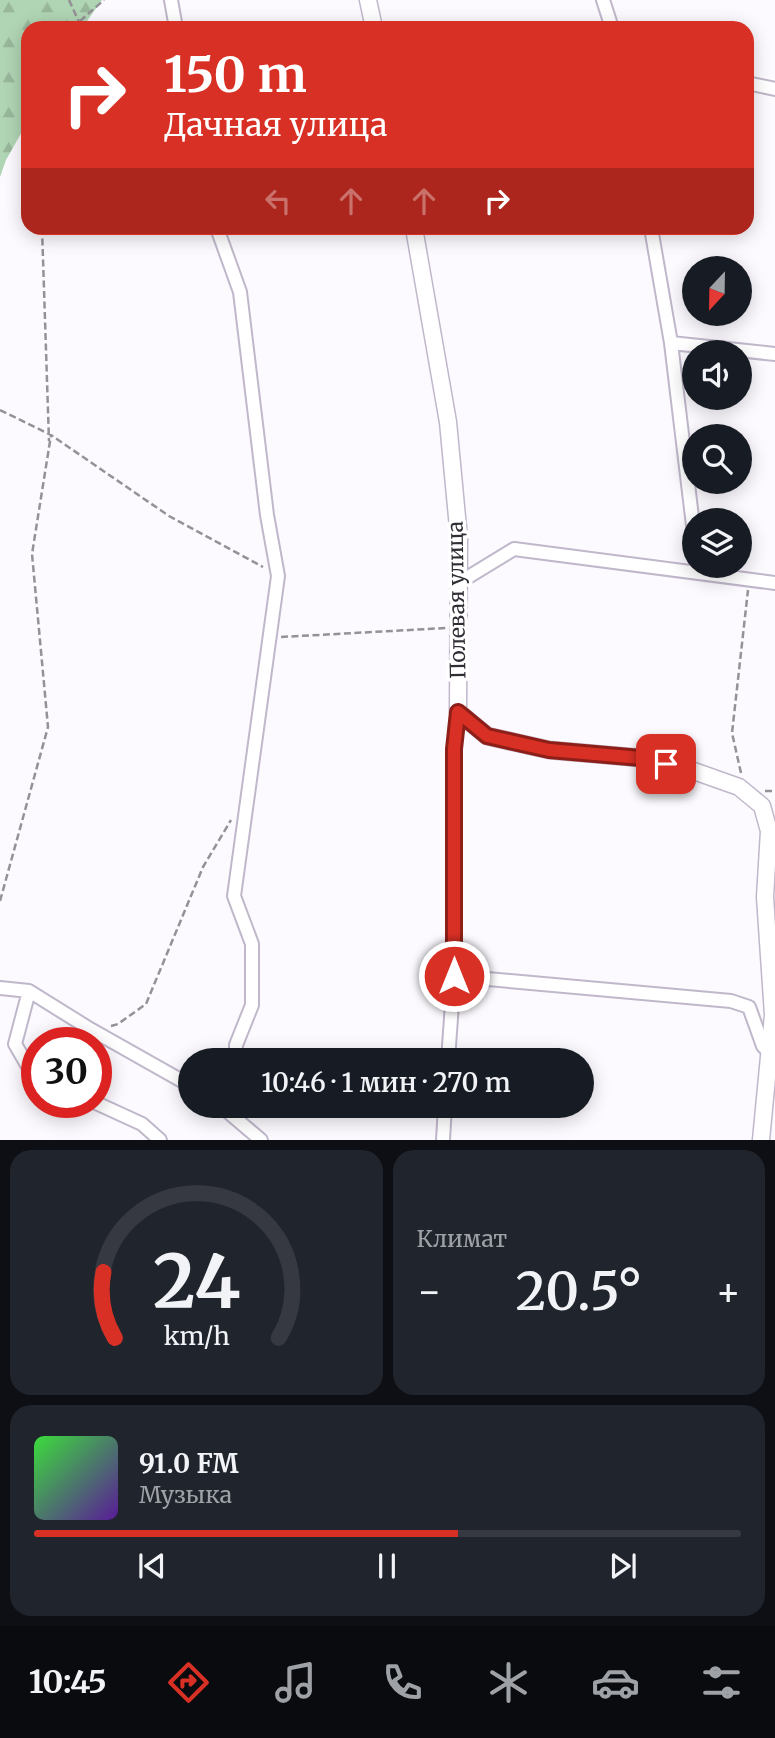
<!DOCTYPE html>
<html lang="ru">
<head>
<meta charset="utf-8">
<style>
  body { margin:0; font-family:Merriweather,serif; background:#20242c; color:#f1f3f6; height:100vh; display:flex; flex-direction:column; font-size:26px; white-space:nowrap }
  * { box-sizing:border-box; margin:0 }
  p { font-size:23px; color:#9ea1a6 }
  .icon { flex:none; width:38px; height:38px; fill:none; stroke:currentColor; stroke-width:2; stroke-linecap:round; stroke-linejoin:round }
  .map { position:relative; height:1140px; overflow:hidden }
  .panel { display:flex; flex-direction:column; gap:10px; padding:10px; background:#0d0f14; flex:1 }
  .panel>* { flex:none }
  .top-card { position:absolute; left:21px; top:21px; width:733px; height:214px; border-radius:21px; box-shadow:0 4px 18px #0003; background:#d93025; color:#fff; overflow:hidden }
  .needle { width:46px; rotate:202deg }
  .controls { position:absolute; left:682px; top:256px; display:grid; gap:14px }
  .controls a { display:grid; place-items:center; width:70px; height:70px; border-radius:50%; background:#171b24; box-shadow:0 4px 18px #0003; font-size:35px }
  .speed { position:absolute; left:21px; top:1027px; display:flex; gap:14px; font-size:35px; font-weight:700; text-align:center }
  .speed>* { display:grid; place-content:center; width:91px; height:91px; border-radius:50%; background:#171b24; box-shadow:0 4px 18px #0003; line-height:1 }
  .speed .limit { border:10px solid #d22; background:#fff; color:#111 }
  .pin { position:absolute; display:grid; place-items:center; width:60px; height:60px; color:#fff; margin:-30px; border-radius:14px; box-shadow:0 4px 10px #0006 }
  .me { position:absolute; width:77px; margin:-38px; rotate:0deg; stroke-linejoin:round; filter:drop-shadow(0 0 5px #0008) }
  .turn { display:flex; align-items:center; gap:24px; height:147px; padding:0 28px; font-size:32px }
  .turn .icon { width:91px; height:91px; stroke-width:2.5 }
  .turn b { display:block; font-size:49px; line-height:60px }
  .lanes { display:flex; align-items:center; height:66px; padding:0 28px; background:#0003; justify-content:center; gap:35px; direction:ltr }
  .lanes .off { opacity:.35 }
  .big { font-size:52px; font-weight:600; line-height:1.1 }
  .panel .tile { flex:1; display:flex; flex-direction:column; justify-content:center; gap:10px; min-width:0; padding:0 24px; border-radius:21px; background:#20242c }
  .panel .dial { align-items:center; gap:0 }
  .dial svg { height:182px; overflow:visible; fill:none; stroke:#363941; stroke-width:7; stroke-linecap:round; text-anchor:middle }
  .dial text { fill:#f1f3f6; stroke:none }
  .song { display:flex; align-items:center; gap:21px }
  .cover { width:84px; height:84px; border-radius:10px; background:linear-gradient(135deg,hsl(120 70% 55%),hsl(270 70% 35%)) }
  .played { height:7px; border-radius:4px; background:linear-gradient(90deg,#d93025 60%,#363941 60%) }
  .keys { display:flex; justify-content:space-around; direction:ltr }
  .heat { display:flex; justify-content:space-between; align-items:center; font-size:38px; direction:ltr }
  .panel .tiles { flex:1; display:grid; gap:10px; grid-template-columns:1fr 1fr }
  .tile:last-child { grid-column:span 2 }
  .trip { position:absolute; left:178px; top:1048px; width:416px; height:70px; border-radius:35px; background:#171b24; box-shadow:0 4px 18px #0003; font-weight:600; line-height:70px; text-align:center }
  .tab-bar { display:flex; height:112px; justify-content:space-around; align-items:center; background:#090b0e; color:#9ea1a6 }
  .tab-bar .icon { width:49px; height:49px }
  .tab-bar .active { color:#d93025 }
  .tab-bar b { font-size:32px; color:#f1f3f6 }
  .map>svg:first-child { display:block }
  .forest { fill:url(#forest-firs) }
  .lines { fill:none; stroke-linecap:round; stroke-linejoin:round }
  .minor-casing { stroke:#c1b7cb; stroke-width:16 }
  .tertiary-casing { stroke:#c1b7cb; stroke-width:19 }
  .path { stroke:#949197; stroke-width:2.5; stroke-dasharray:7 3.5; stroke-linecap:butt }
  .minor { stroke:#fff; stroke-width:12 }
  .tertiary { stroke:#fff; stroke-width:16 }
  .route-casing { stroke:#8d1f18; stroke-width:18 }
  .route { stroke:#d93025; stroke-width:12 }
  .labels { text-anchor:middle; stroke-width:7; stroke-linejoin:round; paint-order:stroke }
  .street-label { font-size:21px; fill:#312d35; stroke:#fff }
</style>
</head>
<body>
<div class="map">
<svg width="775" height="1140" viewBox="0 0 775 1140">
  <defs>
    <pattern id="forest-firs" width="22" height="20" patternUnits="userSpaceOnUse" patternTransform="scale(1.75)"><rect width="22" height="20" fill="#b0d5b4"/><path d="M5 1l3.5 6h-7zM16 11l3.5 6h-7z" fill="#98b79b"/></pattern>
  </defs>
  <rect width="100%" height="100%" fill="#fcfafe"/>
  <path class="forest" d="M0,0H102L82,28H28V121L6,160L0,177Z"/>
  <g class="lines">
    <defs>
      <path id="minor" d="M171,0L176,28
        M603,0L612,28
        M747,83L775,89
        M217,228L240,292L267,515L278,576L234,896L252,944V1005L236,1045V1060
        M651,228L671,343L695,542
        M671,343L775,354
        M460,582L514,549L775,583
        M454,976L731,1001L749,1007L763,1046L770,1053
        M0,988L29,991L90,1029L191,1086
        M29,991L15,1044L33,1075L37,1077
        M448,1060L454,976V749L458,712
        M94,1102L142,1124L160,1140
        M221,1106L261,1140
        M443,1140L445,1106"/>
      <path id="tertiary" d="M368,0L374,28
        M414,228L448,422L459,538L458,712L487,736L549,750L641,758L691,770L739,787L762,806L769,831L765,897L773,1015L761,1140"/>
    </defs>
    <use href="#minor" class="minor-casing"/>
    <use href="#tertiary" class="tertiary-casing"/>
    <path class="path" d="M69,0L79,22
      M72,28L104,0
      M42,228L49,441
      M0,410L51,435L169,516L263,567
      M281,637L446,628
      M741,773L732,733L748,590
      M765,791H775
      M0,901L48,727L32,554L51,435
      M111,1026L118,1024L146,1004L203,867L231,820"/>
    <use href="#minor" class="minor"/>
    <use href="#tertiary" class="tertiary"/>
  </g>
  <g class="lines">
    <defs>
      <path id="route" d="M454,976V749L458,712L487,736L549,750L641,758L666,764"/>
    </defs>
    <use href="#route" class="route-casing"/>
    <use href="#route" class="route"/>
  </g>
  <g class="labels">
    <g class="street-label">
      <text transform="translate(457 600) rotate(-91)" y="7">Полевая улица</text>
    </g>
  </g>
</svg>
<div class="controls">
<a><svg class="needle" viewBox="-14 -14 28 28"><path d="M0-13l5 13h-10z" fill="#e53935"/><path d="M0 13l5-13h-10z" fill="#9ea1a6"/></svg></a>
<a><svg class="icon" aria-label="sound" viewBox="0 0 24 24"><path d="M4 9h4l5-4v14l-5-4H4zM17 9q2 3 0 6"/></svg></a>
<a><svg class="icon" aria-label="search" viewBox="0 0 24 24"><circle cx="10" cy="10" r="6"/><path d="M15 15l6 6"/></svg></a>
<a><svg class="icon" aria-label="layers" viewBox="0 0 24 24"><path d="M12 4l9 5-9 5-9-5zM3 14l9 5 9-5"/></svg></a>
</div>
<div class="speed"><div class="limit">30</div></div>
<div class="pin" style="left:666px;top:764px;background:#d93025"><svg class="icon" aria-label="arrive" viewBox="0 0 24 24"><path d="M6 21V4h12l-3 4 3 4H6"/></svg></div>
<svg class="me" style="left:454px;top:976px" viewBox="-20 -20 40 40"><circle r="17" fill="#d93025" stroke="#fff" stroke-width="3"/><path d="M0-11L8 9 0 5-8 9z" fill="#fff"/></svg>
<div class="trip">10:46 · 1 мин · 270 m</div>
<div class="top-card">
<div class="turn"><svg class="icon" aria-label="right" viewBox="0 0 24 24"><path d="M7 20v-9h11M14 6l5 5-5 5"/></svg><div><b>150 m</b>Дачная улица</div></div>
<div class="lanes"><svg class="icon off" aria-label="left" viewBox="0 0 24 24"><path d="M17 20v-9H6M10 6l-5 5 5 5"/></svg><svg class="icon off" aria-label="ahead" viewBox="0 0 24 24"><path d="M12 20V5M6 11l6-6 6 6"/></svg><svg class="icon off" aria-label="ahead" viewBox="0 0 24 24"><path d="M12 20V5M6 11l6-6 6 6"/></svg><svg class="icon" aria-label="right" viewBox="0 0 24 24"><path d="M7 20v-9h11M14 6l5 5-5 5"/></svg></div>
</div>
</div>
<section class="panel">
<div class="tiles">
<div class="tile dial"><svg viewBox="0 0 100 80">
<path d="M14 69A42 42 0 1 1 86 69"/>
<path d="M14 69A42 42 0 0 1 9 40" stroke="#d93025"/>
<text x="50" y="56" font-size="32" font-weight="700">24</text>
<text x="50" y="72" font-size="11">km/h</text>
</svg></div>
<div class="tile"><p>Климат</p>
<div class="heat"><a>−</a><b class="big">20.5°</b><a>+</a></div>
</div>
<div class="tile">
<div class="song"><i class="cover"></i><div><b>91.0 FM</b><p>Музыка</p></div></div>
<div class="played"></div>
<div class="keys"><svg class="icon" aria-label="previous" viewBox="0 0 24 24"><path d="M18 5L8 12l10 7zM5 5v14"/></svg><svg class="icon" aria-label="pause" viewBox="0 0 24 24"><path d="M8 5v14M16 5v14"/></svg><svg class="icon" aria-label="next" viewBox="0 0 24 24"><path d="M6 5l10 7-10 7zM19 5v14"/></svg></div>
</div>
</div>
</section>
<nav class="tab-bar">
<b>10:45</b>
<svg class="icon active" aria-label="directions" viewBox="0 0 24 24"><path d="M12 3l9 9-9 9-9-9zM9 14v-3h6M13 9l2 2-2 2"/></svg>
<svg class="icon" aria-label="music" viewBox="0 0 24 24"><path d="M9 18V5l10-2v13"/><circle cx="6" cy="18" r="3"/><circle cx="16" cy="16" r="3"/></svg>
<svg class="icon" aria-label="phone" viewBox="0 0 24 24"><path d="M5 4h4l2 5-3 2q2 4 5 5l2-3 5 2v4C11 20 4 13 5 4z"/></svg>
<svg class="icon" aria-label="climate" viewBox="0 0 24 24"><path d="M12 3v18M4 7l16 10M4 17L20 7"/></svg>
<svg class="icon" aria-label="car" viewBox="0 0 24 24"><path d="M5 17H2v-5l4-1 3-4h7l3 4 3 1v5h-3M9 17h6M6 11h13"/><circle cx="7" cy="17" r="2"/><circle cx="17" cy="17" r="2"/></svg>
<svg class="icon" aria-label="filters" viewBox="0 0 24 24"><path d="M4 7h16M4 17h16"/><circle cx="9" cy="7" r="2"/><circle cx="15" cy="17" r="2"/></svg>
</nav>
</body>
</html>
